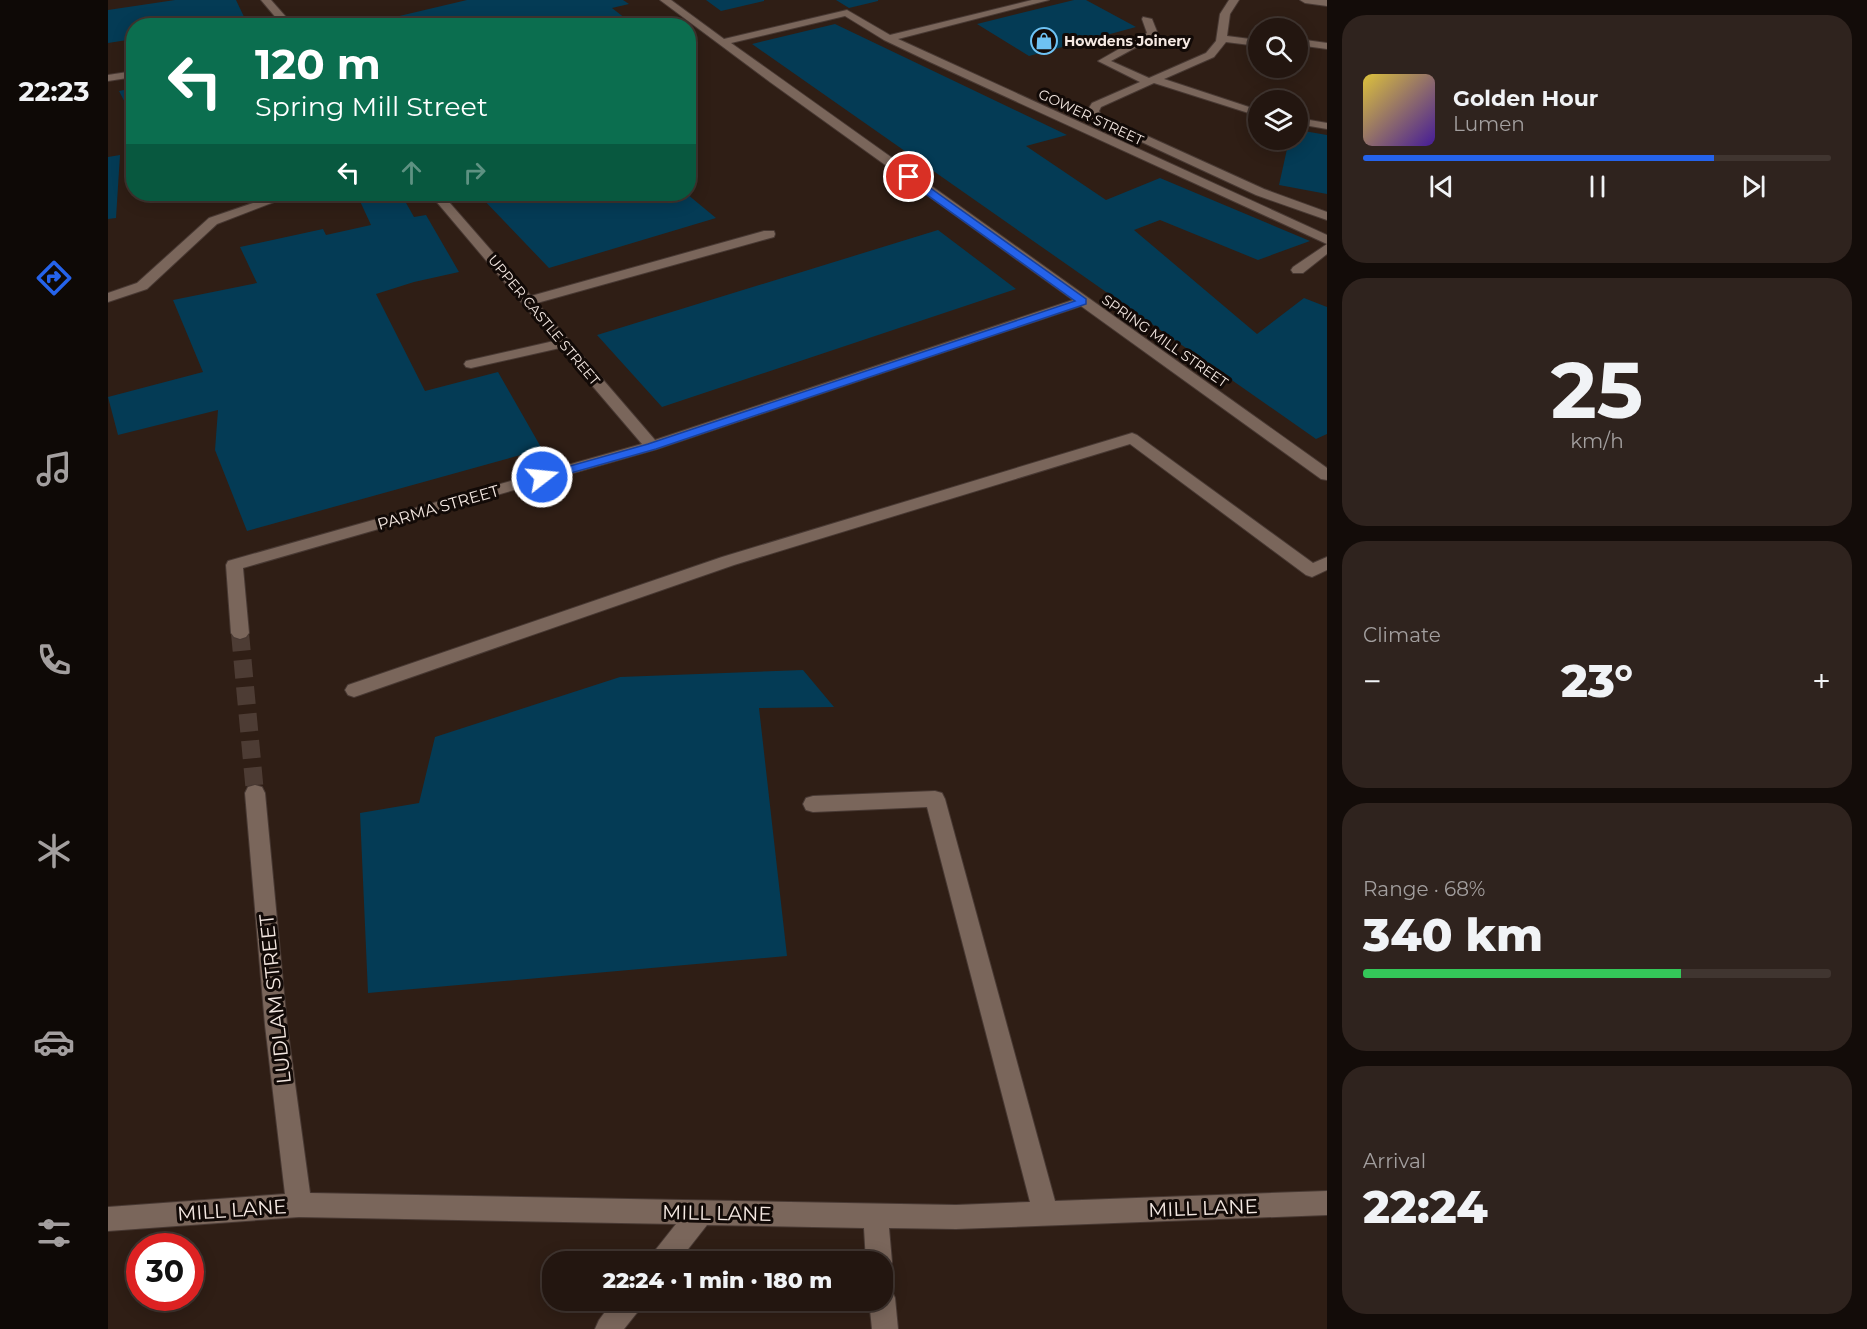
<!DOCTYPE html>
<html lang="en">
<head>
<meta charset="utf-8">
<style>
  body { margin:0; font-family:Montserrat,sans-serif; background:#2f231e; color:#f1f3f6; height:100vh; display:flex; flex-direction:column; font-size:22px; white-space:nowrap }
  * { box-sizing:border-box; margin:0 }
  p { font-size:20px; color:#a39f9f }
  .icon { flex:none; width:33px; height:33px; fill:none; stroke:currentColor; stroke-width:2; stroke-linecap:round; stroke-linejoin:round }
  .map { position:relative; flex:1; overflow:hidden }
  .panel { display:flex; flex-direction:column; gap:15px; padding:15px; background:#130c09; width:540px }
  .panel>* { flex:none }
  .guide { position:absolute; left:18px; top:18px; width:570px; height:183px; border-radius:24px; box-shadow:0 3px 15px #0003,0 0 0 2px #403530; background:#0b6e4f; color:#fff; overflow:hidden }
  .fabs { position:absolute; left:1140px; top:18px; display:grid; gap:12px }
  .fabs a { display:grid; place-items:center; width:60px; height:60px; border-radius:50%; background:#231610; box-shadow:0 3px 15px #0003,0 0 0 2px #403530; font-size:30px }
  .speed { position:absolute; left:18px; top:1233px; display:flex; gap:12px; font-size:30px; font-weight:700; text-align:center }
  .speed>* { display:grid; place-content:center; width:78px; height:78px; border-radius:50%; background:#231610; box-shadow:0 3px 15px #0003,0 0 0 2px #403530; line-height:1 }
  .speed .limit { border:9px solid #d22; background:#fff; color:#111 }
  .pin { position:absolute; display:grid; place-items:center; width:51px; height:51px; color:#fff; margin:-26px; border:3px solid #fff; border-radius:50%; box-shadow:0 2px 6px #0007 }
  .me { position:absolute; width:66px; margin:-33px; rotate:74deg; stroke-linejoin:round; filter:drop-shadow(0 0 4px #0008) }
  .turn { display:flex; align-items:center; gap:21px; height:126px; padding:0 30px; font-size:27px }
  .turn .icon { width:78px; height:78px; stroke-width:2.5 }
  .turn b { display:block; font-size:42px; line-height:51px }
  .lanes { display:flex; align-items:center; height:57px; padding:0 30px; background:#0003; justify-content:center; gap:30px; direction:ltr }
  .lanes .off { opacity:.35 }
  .big { font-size:45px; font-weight:800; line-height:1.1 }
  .panel .tile { flex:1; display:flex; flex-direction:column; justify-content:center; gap:9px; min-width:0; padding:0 21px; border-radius:24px; background:#2f231e }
  .panel .dial { align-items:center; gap:0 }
  .dial b { font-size:78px; line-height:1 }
  .song { display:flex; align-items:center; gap:18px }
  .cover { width:72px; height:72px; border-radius:9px; background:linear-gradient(135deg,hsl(50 70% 55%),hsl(260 70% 35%)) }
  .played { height:6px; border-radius:3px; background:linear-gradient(90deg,#2563eb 75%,#403530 75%) }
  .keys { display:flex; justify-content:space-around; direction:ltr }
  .heat { display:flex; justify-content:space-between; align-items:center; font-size:33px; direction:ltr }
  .charge { height:9px; border-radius:4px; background:linear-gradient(90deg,#34c759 68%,#403530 0) }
  .trip { position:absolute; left:434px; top:1251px; width:351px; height:60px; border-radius:24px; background:#231610; box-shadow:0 3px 15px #0003,0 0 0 2px #403530; font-weight:800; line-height:60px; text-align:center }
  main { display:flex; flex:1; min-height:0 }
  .tab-bar { display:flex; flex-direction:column; width:108px; justify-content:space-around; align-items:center; background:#0e0906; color:#a39f9f }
  .tab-bar .icon { width:42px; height:42px }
  .tab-bar .on { color:#2563eb }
  .tab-bar b { font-size:27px; color:#f1f3f6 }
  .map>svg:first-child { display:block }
  .building { fill:#043b55 }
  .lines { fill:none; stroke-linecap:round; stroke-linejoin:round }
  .minor-tunnel { stroke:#4d3c34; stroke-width:18; stroke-dasharray:18 9; stroke-linecap:butt }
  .minor-casing { stroke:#483933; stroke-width:2 }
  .minor { fill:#7a665b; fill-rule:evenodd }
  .route { fill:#2563eb; stroke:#184099; stroke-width:1.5 }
  .labels { text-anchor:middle; stroke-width:6; stroke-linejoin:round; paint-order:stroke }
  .far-poi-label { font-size:14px; font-weight:bold; fill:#f4e8e2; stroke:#120a07; text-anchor:start }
  .far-street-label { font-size:14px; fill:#f4e8e2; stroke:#120a07 }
  .street-label { font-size:16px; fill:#f4e8e2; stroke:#120a07 }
  .near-street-label { font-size:20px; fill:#f4e8e2; stroke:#120a07 }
</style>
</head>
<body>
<main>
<nav class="tab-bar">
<b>22:23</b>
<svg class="icon on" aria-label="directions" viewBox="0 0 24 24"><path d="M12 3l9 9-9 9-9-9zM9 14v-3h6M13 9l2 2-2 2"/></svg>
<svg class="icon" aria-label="music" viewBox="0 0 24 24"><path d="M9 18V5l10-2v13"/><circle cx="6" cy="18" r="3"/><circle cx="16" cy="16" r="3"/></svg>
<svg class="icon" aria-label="phone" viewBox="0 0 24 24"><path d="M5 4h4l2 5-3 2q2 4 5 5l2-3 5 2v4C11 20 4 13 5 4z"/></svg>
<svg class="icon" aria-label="climate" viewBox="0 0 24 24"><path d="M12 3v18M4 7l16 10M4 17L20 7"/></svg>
<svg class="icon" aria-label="car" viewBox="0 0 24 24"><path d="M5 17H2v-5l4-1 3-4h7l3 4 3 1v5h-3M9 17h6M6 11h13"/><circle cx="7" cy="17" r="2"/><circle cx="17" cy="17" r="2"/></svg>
<svg class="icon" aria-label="filters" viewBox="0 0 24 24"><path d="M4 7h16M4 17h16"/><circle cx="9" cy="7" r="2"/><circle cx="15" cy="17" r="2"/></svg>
</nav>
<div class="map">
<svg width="1219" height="1329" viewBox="0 0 1219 1329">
  <rect width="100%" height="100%" fill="#2f1e15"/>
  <path class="building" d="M67,0H128L138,21L109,26H26V39L0,43V10Z
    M359,0H515L521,4L504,8L522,22L505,26H453L445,19L418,26H249Z
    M598,0H656V1L613,11Z
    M728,0H770V1L741,8Z
    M966,0H978L1028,27L921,56L869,24Z
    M727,24L959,135L918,146L998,200L1052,178L1202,241L1150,260L1052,220L1026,230L1149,334L1196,298L1219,307V434L1208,439L644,44Z
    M26,88V120L11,91Z
    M1190,130L1219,135V194L1171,185L1181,140H1190Z
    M12,155L8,218L0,219V157Z
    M279,194H293L306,217L318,215L351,272L306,282L268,294L317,391L390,372L434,449L139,531L107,450L110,410L10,435L0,397L95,372L65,300L149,283L132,247L215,229L218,235L263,225L251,199Z
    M370,194H579L608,218L441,268Z
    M830,230L908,289L554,407L489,335Z
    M695,670L726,707L651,708L679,956L260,993L252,813L311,803L327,737L512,677Z"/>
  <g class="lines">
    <path class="minor-tunnel" d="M132,633L147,793"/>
    <defs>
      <path id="minor" d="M153,0H163L186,26H175Z
        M552,0H563L616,39L739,10L782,35L924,0H941L790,39L1219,235V244L822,62L776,40L737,16L623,43L1219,468V480L1213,479L973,306L549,449L135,568L141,633L138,637L132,639L126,637L123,633L118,565L120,561L534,444L452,348L363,368L358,367L356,364L358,361L446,341L322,194H334L423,296L656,231H666L667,234L666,237L429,303L547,440L965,300L662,82Z
        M1121,0H1131L1122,14L1119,36L1150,40V46L1118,42L1106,57L1056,79L1150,110V116L1046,83L993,107L991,111L993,115L1156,189L1219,212V220L1148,195L984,119L979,111L984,103L1032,82L990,61L1039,33L1034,19L1035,17L1044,19L1050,34L1049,36L1003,61L1041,78L1098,53L1108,41L1112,14Z
        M1192,0H1219V6L1197,3Z
        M1190,39L1219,43V49L1190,45Z
        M26,71V77L0,81V75Z
        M1190,118L1219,123V129L1190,124Z
        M171,194H187L109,224L39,289L0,302V293L29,283L101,218Z
        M1219,244V254L1195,273H1185L1183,270L1185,267Z
        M1024,433L1029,435L1205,563L1219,557V570L1204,577L1198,575L1022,444L626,565L252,695L246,697L240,695L237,690L240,685L614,557Z
        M147,785L154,787L157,793L179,1025L202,1193L848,1205L922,1202L819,807L705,812L698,810L695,804L698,798L705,796L827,791L834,793L837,799L947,1201L1219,1191V1215L848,1229L781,1228L784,1262L780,1271L774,1273V1262H758L756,1228L599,1225L570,1262H542L545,1253L568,1224L191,1217L0,1231V1207L177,1194L157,1025L137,793L140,787Z
        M774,1285L783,1289L787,1298L790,1329H764L761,1300H774Z
        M506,1300H536L532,1309L516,1329H487L491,1320Z"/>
    </defs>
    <use href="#minor" class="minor-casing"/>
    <use href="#minor" class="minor"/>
  </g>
  <path class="route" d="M797,175H804L978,299V304L548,449L438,480H430V475L540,444L967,301L797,179Z"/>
  <defs>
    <symbol id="shop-ring" viewBox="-11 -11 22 22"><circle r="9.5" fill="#120a07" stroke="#6ec2f3" stroke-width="1.5"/><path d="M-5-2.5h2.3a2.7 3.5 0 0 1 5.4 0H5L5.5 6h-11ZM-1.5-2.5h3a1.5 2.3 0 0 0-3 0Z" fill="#6ec2f3"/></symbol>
  </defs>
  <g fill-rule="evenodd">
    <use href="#shop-ring" x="921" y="26" width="30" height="30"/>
  </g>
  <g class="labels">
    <g class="far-poi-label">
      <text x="956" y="46">Howdens Joinery</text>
    </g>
    <g class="far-street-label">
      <text transform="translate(983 117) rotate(25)" y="5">GOWER STREET</text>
      <text transform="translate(436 320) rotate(50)" y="5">UPPER CASTLE STREET</text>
      <text transform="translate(1057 341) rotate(35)" y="5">SPRING MILL STREET</text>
    </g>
    <g class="street-label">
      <text transform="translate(330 507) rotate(-16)" y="6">PARMA STREET</text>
    </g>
    <g class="near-street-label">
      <text transform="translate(167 999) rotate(-96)" y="7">LUDLAM STREET</text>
      <text transform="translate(1095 1208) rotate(-2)" y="7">MILL LANE</text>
      <text transform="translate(124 1210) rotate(-4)" y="7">MILL LANE</text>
      <text transform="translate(609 1213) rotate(1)" y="7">MILL LANE</text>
    </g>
  </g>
</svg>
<div class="fabs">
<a><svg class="icon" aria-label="search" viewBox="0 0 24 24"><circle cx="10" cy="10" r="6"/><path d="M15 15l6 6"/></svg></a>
<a><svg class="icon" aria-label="layers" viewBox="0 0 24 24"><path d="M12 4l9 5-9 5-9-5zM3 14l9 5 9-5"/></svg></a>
</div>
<div class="speed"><div class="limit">30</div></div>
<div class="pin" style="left:801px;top:177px;background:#d93025"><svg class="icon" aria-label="arrive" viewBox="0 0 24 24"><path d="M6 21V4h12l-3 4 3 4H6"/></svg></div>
<svg class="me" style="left:434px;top:477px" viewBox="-20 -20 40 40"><circle r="17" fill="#2563eb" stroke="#fff" stroke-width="3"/><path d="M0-11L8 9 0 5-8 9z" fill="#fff"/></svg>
<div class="trip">22:24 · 1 min · 180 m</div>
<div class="guide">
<div class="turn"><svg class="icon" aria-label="left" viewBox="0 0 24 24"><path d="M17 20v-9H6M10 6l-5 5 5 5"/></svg><div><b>120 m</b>Spring Mill Street</div></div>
<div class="lanes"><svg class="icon" aria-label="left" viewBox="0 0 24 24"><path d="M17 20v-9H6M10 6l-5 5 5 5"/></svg><svg class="icon off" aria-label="ahead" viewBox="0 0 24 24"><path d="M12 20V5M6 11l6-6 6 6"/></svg><svg class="icon off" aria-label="right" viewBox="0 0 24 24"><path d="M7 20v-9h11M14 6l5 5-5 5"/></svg></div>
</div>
</div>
<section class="panel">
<div class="tile">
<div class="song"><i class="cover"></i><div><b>Golden Hour</b><p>Lumen</p></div></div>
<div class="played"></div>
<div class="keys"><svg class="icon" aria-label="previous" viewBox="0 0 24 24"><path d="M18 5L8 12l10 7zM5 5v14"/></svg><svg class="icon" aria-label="pause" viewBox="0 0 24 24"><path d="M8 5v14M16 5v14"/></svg><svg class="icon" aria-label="next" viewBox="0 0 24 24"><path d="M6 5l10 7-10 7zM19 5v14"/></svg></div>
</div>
<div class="tile dial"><b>25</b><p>km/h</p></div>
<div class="tile"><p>Climate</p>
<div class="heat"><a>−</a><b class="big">23°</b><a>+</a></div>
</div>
<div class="tile"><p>Range · 68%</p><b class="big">340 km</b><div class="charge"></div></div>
<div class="tile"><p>Arrival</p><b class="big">22:24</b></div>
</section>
</main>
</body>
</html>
